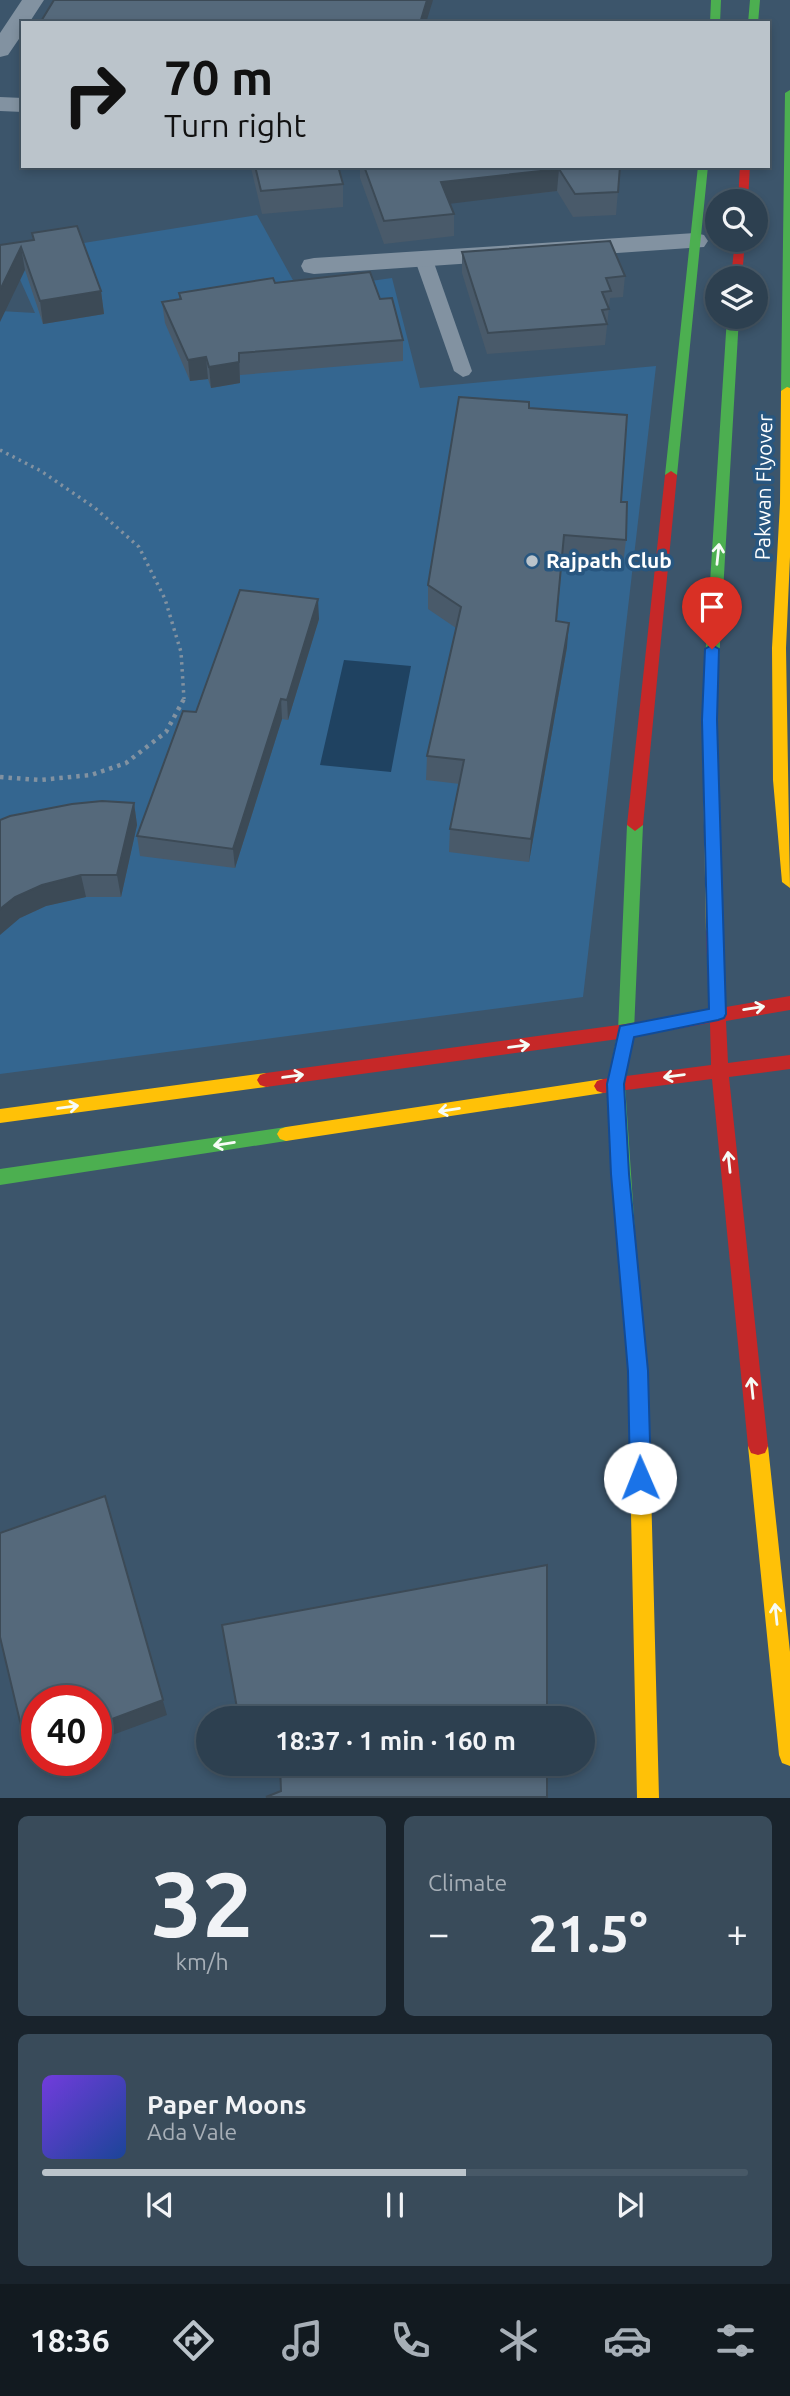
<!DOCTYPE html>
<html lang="en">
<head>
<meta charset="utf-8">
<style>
  body { margin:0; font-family:Ubuntu,sans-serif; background:#394b5a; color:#f1f3f6; height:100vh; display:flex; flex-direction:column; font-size:26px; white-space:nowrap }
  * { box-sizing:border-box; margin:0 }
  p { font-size:23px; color:#a7afb7 }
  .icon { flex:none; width:38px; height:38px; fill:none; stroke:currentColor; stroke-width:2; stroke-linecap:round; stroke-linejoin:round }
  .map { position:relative; height:1798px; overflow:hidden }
  .sheet { display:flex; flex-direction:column; gap:18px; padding:18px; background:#19232c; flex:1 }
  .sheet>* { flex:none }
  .banner { position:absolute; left:21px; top:21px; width:749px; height:147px; border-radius:0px; box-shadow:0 4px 10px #0003,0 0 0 2px #485967; background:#bbc4cb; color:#111; overflow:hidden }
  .buttons { position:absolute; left:705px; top:189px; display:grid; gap:14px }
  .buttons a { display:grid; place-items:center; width:63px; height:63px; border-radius:50%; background:#2d4050; box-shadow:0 4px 10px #0003,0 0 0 2px #485967; font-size:35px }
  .speed { position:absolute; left:21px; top:1685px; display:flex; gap:14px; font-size:35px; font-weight:700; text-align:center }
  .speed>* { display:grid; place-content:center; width:91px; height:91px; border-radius:50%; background:#2d4050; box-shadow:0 4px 10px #0003,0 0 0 2px #485967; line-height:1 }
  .speed .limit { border:10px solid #d22; background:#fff; color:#111 }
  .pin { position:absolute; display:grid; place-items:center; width:60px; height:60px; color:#fff; margin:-72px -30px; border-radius:50% 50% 50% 0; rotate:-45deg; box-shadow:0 0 7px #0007 }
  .pin .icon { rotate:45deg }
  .me { position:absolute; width:77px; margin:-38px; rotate:359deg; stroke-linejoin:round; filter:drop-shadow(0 0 5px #0008) }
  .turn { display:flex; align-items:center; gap:24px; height:147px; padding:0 28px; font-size:32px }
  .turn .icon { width:91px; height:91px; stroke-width:2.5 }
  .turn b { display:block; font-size:49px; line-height:60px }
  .big { font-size:52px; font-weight:700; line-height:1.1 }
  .sheet .tile { flex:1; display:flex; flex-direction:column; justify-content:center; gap:10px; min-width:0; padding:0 24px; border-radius:10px; background:#394b5a }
  .sheet .dial { align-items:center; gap:0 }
  .dial b { font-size:91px; line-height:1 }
  .song { display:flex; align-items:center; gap:21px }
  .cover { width:84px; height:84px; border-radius:10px; background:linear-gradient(135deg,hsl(260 70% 55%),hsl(220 70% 35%)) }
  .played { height:7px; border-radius:4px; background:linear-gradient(90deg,#bbc4cb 60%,#485967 60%) }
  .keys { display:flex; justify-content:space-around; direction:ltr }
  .heat { display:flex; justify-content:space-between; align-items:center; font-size:38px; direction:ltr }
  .sheet .tiles { flex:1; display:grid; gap:18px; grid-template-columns:1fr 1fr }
  .tile:last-child { grid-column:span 2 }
  .trip { position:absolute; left:196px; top:1706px; width:399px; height:70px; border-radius:35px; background:#2d4050; box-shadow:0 4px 10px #0003,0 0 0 2px #485967; font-weight:700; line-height:70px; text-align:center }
  .menu { display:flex; height:112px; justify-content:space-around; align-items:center; background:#121a20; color:#a7afb7 }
  .menu .icon { width:49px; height:49px }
  .menu .current { color:#bbc4cb }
  .menu b { font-size:32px; color:#f1f3f6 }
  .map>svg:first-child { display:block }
  .green { fill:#346690 }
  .water { fill:#1f4261 }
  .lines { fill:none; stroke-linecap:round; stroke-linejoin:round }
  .path-far1 { stroke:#8292a1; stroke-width:3.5; stroke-dasharray:2.5 4.5; stroke-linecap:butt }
  .path { stroke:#8292a1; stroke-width:4.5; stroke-dasharray:3.5 5; stroke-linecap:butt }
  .lane { fill:#8292a1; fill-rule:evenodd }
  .street { fill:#8292a1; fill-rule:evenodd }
  .fast { fill:#4caf50; fill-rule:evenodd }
  .slow { fill:#ffc107; fill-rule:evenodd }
  .jam { fill:#c62828; fill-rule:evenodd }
  .wall { fill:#495a6a }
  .shaded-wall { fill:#3c4a56 }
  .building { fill:#55697b; stroke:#3c4a56; stroke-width:2 }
  .oneway { stroke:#f6fbf6 }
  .route { fill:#1a73e8; stroke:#114b97; stroke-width:2 }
  .poi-dot { fill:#bbc4cb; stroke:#28567f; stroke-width:2.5 }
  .labels { text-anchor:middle; stroke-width:7; stroke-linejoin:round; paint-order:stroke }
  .street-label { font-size:21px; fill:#fff; stroke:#28567f }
  .poi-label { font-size:21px; font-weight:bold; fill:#fff; stroke:#28567f; text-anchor:start }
</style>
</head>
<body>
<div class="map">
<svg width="790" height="1798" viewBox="0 0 790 1798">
  <rect width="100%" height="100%" fill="#3c556b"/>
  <path class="green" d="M257,215L299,291L392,278L420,388L656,366L583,997L0,1074V311L35,313L9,255Z"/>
  <path class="water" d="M344,660L411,666L391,772L320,765Z"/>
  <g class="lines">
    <path class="path-far1" d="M0,450L41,471L95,508L139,547L165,599L181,652L184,699"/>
    <path class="path" d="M0,777L40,780L91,775L126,763L166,732L185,697"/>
    <path class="lane" d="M424,255L433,260L472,371L469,375L463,377L454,371L415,260Z"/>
    <path class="street" d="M22,0H44L29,23H23V33L8,55L0,57V33Z
      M0,97L23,98V112L0,111Z
      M695,233L704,235L708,241L704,247L314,274L304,272L301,266L304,260L314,258Z"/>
    <path class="fast" d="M711,0H721L720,23H710Z
      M750,0H760L758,23H748Z
      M790,90V394L787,395L781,391L785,93Z
      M698,166H708L677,475L671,479L665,475Z
      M727,317H739L719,661L712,666L705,661Z
      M635,819L643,825L634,1031L625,1084L637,1263L635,1269L628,1271L621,1269L619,1263L607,1084L618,1031L627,825Z
      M286,1127L292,1129L295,1134L292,1139L286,1141L0,1185V1169Z"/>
    <path class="slow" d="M787,387L790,388V557L786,648L790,888L782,882L773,780L772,648L780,503L781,391Z
      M712,656L719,661L716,720L722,931L720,935H708L706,931L702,720L705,661Z
      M266,1073L272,1075L275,1080L272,1085L266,1087L0,1123V1109Z
      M603,1079L609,1081L612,1086L609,1091L603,1093L286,1141L280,1139L277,1134L280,1129L286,1127Z
      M628,1255L635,1257L637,1263L648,1371L659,1798H637L628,1371L619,1263L621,1257Z
      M758,1437L765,1439L768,1446L790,1652V1766L782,1763L779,1755L748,1446L751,1439Z"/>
    <path class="jam" d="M740,166H750L748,201H738Z
      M735,240H745L742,278H731Z
      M671,471L677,475L643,825L635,831L627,825L665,475Z
      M714,925L720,927L722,931L726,1007L790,996V1010L726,1021L728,1063L790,1055V1069L729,1077L768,1446L765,1453L758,1455L751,1453L748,1446L712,1079L603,1093L597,1091L594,1086L597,1081L603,1079L711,1065L710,1023L626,1038L266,1087L260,1085L257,1080L260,1075L266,1073L626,1024L709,1010L706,931L708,927Z"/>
  </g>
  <path class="wall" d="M244,166H338L343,184V207L262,214L251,168H244Z
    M360,166H620L616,215L573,217L557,191L450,203L454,214V236L384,244L360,178Z
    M32,233L101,291L104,314L43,324L25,270L0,245L33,240Z
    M462,252L625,276L623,297L610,298L605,345L487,354L462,273Z
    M275,283L380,299L403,340V361L240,375V383L211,388L208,379L190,381L165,323L162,302L179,299V293Z
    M529,408L621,502L626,540L623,564L562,559L557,621L567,647L529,862L449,852L450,829L460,784L426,780L427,756L456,628L428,609V585Z
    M319,619L288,720L282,719L235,868L140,856L137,836Z
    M134,803L137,825L121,897H86L46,906L20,918Z
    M222,1625L547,1718H239Z"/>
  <path class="shaded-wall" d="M427,0H433L426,23H420Z
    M559,169L557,191L440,205L441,182Z
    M21,247L25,270L0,322V290Z
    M101,291L104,314L43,324L40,301Z
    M239,353L240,383L211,388L209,367Z
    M206,357L208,379L190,381L188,360Z
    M318,599L319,619L288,720L287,700Z
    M569,623L567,647L529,862L531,839Z
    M281,699L282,719L235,868L233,849Z
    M134,803L137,825L121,897L117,875Z
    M81,875L86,897L46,906L20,918L0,935V909L15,897L42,885Z
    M105,1496L167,1715L96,1741V1725Z
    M37,1747V1760H45L34,1765L27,1751Z"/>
  <path class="building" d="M54,0H427L420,23H40Z
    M255,166H338L343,184L261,191Z
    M364,166H620L618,192L575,194L559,169L441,182L454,214L384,221Z
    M77,226L101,291L40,301L21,247L0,290V245L34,240L32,233Z
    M610,241L625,276L606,278L611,291L602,292L609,309L602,310L607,324L488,333L462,252Z
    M370,272L380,299L392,298L403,340L239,353V362L209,367L206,357L188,360L162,302L181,299L179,293L273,278L275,283Z
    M459,397L529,402V408L627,415L621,502H627L626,540L564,535L556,621L569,623L531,839L450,829L464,760L427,756L461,607L428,585Z
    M240,590L318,599L287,700L281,699L233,849L137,836L183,711L196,712Z
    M102,801L134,803L117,875H81L42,885L15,897L0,909V820L10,816L72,804Z
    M105,1496L163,1700L96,1725V1701H37V1747L27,1751L0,1637V1533Z
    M547,1565V1718H279V1705L237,1708L222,1625Z
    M280,1764H547V1797H266L281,1791Z"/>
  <defs><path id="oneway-shaft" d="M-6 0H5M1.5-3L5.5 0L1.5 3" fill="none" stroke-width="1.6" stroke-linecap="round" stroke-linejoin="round" transform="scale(1.75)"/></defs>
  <g class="oneway">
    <use href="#oneway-shaft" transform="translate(718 554) rotate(-84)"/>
    <use href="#oneway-shaft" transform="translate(754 1008) rotate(-9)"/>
    <use href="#oneway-shaft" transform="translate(519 1046) rotate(-8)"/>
    <use href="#oneway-shaft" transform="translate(293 1076) rotate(-8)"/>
    <use href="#oneway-shaft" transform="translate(674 1076) rotate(172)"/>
    <use href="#oneway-shaft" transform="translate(68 1107) rotate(-8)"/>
    <use href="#oneway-shaft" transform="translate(449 1110) rotate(171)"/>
    <use href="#oneway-shaft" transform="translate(224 1144) rotate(171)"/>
    <use href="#oneway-shaft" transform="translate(729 1162) rotate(-96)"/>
    <use href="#oneway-shaft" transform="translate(752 1388) rotate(-96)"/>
    <use href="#oneway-shaft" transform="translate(776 1614) rotate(-96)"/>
  </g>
  <path class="route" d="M712,645L719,649L717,720L726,1014L724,1018L718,1020L634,1037L624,1084L629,1174L648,1371L651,1478L648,1485L640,1488L633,1485L630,1478L628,1371L611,1174L607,1084L620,1026L709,1009L702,720L705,649Z"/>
  <circle class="poi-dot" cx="532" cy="561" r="7"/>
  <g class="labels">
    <g class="street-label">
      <text transform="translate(764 487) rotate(-89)" y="7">Pakwan Flyover</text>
    </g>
    <g class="poi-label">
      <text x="546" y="568">Rajpath Club</text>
    </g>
  </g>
</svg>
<div class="buttons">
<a><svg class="icon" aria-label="search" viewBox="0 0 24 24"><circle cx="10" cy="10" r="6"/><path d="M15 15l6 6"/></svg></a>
<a><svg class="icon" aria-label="layers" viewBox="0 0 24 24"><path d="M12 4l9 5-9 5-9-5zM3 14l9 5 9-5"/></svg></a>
</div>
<div class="speed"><div class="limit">40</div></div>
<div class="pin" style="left:712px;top:649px;background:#d93025"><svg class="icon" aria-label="arrive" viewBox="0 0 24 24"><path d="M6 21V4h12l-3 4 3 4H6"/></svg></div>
<svg class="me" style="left:640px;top:1478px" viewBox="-20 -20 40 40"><circle r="19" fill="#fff"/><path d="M0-13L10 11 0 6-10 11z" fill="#1a73e8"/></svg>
<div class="trip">18:37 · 1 min · 160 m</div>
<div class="banner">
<div class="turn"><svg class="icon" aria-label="right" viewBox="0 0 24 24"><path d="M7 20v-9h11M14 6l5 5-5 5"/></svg><div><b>70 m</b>Turn right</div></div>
</div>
</div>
<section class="sheet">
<div class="tiles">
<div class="tile dial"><b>32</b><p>km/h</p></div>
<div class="tile"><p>Climate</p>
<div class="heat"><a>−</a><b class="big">21.5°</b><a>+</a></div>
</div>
<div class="tile">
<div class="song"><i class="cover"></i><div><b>Paper Moons</b><p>Ada Vale</p></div></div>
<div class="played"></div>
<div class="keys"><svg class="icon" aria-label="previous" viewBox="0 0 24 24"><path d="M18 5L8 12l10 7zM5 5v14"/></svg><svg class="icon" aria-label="pause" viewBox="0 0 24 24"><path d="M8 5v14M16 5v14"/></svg><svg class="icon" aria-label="next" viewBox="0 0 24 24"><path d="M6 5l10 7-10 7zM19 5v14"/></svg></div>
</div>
</div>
</section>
<nav class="menu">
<b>18:36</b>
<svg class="icon current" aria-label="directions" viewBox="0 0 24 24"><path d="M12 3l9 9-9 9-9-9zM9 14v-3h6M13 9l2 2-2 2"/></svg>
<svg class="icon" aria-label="music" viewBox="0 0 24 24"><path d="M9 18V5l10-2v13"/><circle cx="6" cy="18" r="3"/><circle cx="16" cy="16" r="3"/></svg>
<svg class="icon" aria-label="phone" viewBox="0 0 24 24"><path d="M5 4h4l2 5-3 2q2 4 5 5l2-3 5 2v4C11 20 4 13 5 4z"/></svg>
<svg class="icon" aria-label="climate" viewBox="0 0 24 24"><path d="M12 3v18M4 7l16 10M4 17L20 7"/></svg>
<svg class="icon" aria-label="car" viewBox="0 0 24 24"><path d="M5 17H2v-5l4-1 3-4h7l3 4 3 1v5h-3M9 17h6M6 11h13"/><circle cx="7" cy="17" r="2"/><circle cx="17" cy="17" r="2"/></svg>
<svg class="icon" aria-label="filters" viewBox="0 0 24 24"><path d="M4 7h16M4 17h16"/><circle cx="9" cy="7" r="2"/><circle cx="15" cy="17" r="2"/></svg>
</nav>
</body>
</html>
